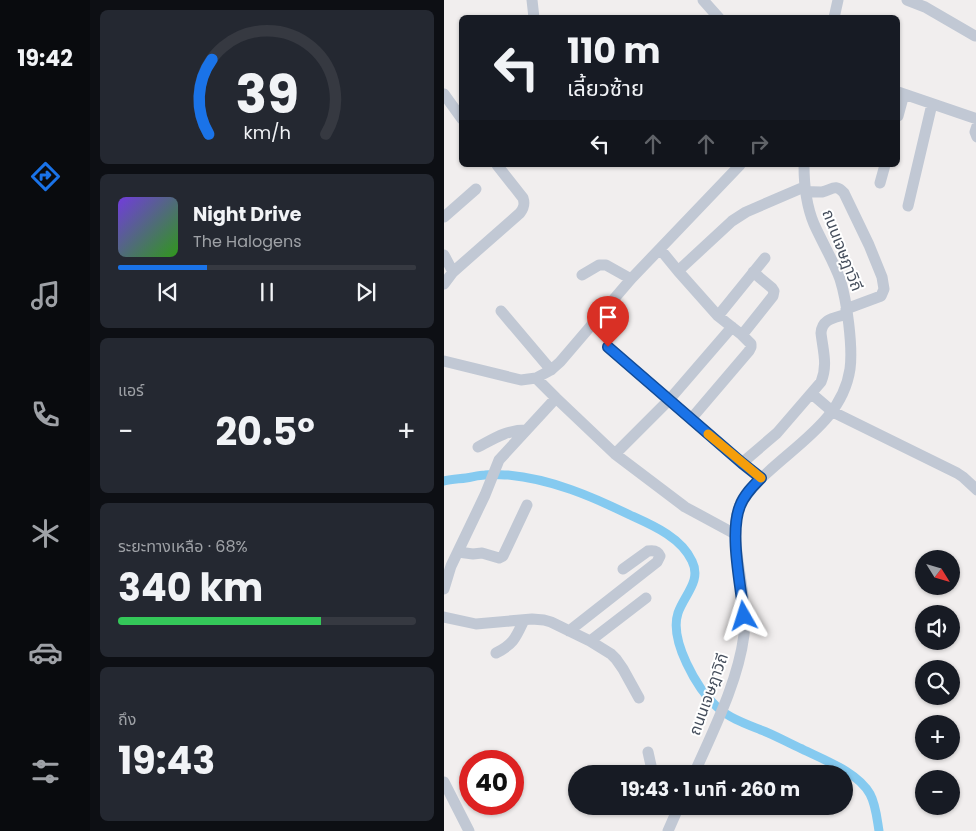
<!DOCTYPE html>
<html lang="th">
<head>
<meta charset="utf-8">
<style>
  body { margin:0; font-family:Poppins,"Noto Sans Thai",sans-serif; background:#242831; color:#f1f3f6; height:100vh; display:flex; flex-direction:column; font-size:19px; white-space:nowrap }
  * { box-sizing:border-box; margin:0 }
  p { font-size:16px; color:#9ea1a6 }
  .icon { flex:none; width:28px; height:28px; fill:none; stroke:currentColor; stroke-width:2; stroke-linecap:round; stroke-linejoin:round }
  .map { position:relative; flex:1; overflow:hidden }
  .side { display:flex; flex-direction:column; gap:10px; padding:10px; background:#0d0f14; width:354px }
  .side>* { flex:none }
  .guide { position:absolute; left:15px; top:15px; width:441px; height:152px; border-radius:8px; box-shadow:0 1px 4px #0004; background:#171b24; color:#f1f3f6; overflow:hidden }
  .needle { width:32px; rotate:127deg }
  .tools { position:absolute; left:471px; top:550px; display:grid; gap:10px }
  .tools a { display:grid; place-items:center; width:45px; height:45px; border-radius:50%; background:#171b24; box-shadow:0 1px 4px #0004; font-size:25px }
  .speed { position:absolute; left:15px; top:750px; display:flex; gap:10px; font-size:25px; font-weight:700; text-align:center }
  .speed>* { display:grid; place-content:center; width:65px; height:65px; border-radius:50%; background:#171b24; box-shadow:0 1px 4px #0004; line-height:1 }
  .speed .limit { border:8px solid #d22; background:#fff; color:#111 }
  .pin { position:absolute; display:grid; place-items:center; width:42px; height:42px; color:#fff; margin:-51px -21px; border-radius:50% 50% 50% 0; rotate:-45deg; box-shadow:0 0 5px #0007 }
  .pin .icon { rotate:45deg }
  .me { position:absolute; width:55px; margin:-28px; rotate:354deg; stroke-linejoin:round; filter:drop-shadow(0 0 4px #0008) }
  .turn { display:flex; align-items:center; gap:18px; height:105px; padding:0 25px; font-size:22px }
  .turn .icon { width:65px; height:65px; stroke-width:2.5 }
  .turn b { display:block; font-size:35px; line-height:42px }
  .lanes { display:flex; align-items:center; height:48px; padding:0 25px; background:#0003; justify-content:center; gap:25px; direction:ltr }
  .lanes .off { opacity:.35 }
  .big { font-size:38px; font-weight:700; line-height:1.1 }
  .side .widget { flex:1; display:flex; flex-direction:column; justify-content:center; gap:8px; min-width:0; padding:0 18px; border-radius:8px; background:#242831 }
  .side .dial { align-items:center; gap:0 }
  .dial svg { height:130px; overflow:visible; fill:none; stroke:#363941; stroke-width:7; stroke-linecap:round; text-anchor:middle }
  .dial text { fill:#f1f3f6; stroke:none }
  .song { display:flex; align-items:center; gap:15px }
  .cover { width:60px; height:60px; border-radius:8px; background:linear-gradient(135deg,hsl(260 70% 55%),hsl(110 70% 35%)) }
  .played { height:5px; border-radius:2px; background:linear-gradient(90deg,#1a73e8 30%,#363941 30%) }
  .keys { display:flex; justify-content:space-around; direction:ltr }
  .heat { display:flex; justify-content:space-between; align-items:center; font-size:28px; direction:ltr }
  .charge { height:8px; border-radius:4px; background:linear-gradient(90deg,#34c759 68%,#363941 0) }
  .trip { position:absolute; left:124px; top:765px; width:285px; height:50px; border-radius:25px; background:#171b24; box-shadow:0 1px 4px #0004; font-weight:700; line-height:50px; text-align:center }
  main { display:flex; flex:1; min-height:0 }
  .tab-bar { display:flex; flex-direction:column; width:90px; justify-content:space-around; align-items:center; background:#090b0e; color:#9ea1a6 }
  .tab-bar .icon { width:35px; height:35px }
  .tab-bar .selected { color:#1a73e8 }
  .tab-bar b { font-size:22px; color:#f1f3f6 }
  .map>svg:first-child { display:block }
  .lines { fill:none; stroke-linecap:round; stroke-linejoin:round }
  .canal { stroke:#85caf0; stroke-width:9 }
  .minor { stroke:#c1c8d4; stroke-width:11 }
  .route-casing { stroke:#114b97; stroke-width:12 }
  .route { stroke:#1a73e8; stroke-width:9 }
  .slow { stroke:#f59e0b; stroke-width:9 }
  .labels { text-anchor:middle; stroke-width:4; stroke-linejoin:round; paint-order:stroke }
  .street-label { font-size:16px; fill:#454e5c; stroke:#fff }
</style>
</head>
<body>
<main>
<nav class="tab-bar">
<b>19:42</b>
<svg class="icon selected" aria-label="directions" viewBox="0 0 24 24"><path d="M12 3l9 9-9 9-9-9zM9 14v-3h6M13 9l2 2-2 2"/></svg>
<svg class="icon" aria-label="music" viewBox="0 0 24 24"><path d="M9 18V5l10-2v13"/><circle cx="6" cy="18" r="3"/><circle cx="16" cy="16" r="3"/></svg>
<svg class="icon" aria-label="phone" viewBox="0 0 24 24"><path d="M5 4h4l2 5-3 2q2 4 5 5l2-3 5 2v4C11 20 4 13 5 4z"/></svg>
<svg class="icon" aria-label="climate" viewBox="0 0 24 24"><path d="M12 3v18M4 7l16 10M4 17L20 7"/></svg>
<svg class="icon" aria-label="car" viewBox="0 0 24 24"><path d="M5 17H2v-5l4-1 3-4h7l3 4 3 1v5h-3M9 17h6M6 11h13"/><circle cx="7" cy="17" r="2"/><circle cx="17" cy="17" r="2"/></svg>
<svg class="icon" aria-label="filters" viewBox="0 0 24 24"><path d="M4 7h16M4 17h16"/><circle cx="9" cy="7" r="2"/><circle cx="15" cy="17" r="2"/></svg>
</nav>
<section class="side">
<div class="widget dial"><svg viewBox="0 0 100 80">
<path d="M14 69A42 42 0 1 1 86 69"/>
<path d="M14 69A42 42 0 0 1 16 23" stroke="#1a73e8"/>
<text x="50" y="56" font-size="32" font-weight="700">39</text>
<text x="50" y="72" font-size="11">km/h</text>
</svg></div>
<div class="widget">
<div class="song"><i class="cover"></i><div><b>Night Drive</b><p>The Halogens</p></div></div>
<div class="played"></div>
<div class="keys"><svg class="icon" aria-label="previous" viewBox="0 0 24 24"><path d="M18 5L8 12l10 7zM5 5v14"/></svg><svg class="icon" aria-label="pause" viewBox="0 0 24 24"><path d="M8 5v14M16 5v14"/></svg><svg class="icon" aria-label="next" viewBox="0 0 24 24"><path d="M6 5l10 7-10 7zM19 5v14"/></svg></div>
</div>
<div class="widget"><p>แอร์</p>
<div class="heat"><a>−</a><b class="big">20.5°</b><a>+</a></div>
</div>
<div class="widget"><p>ระยะทางเหลือ · 68%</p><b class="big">340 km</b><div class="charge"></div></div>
<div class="widget"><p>ถึง</p><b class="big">19:43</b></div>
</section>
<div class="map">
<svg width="533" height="831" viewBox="0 0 533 831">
  <rect width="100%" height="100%" fill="#f1eeee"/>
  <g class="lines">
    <path class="canal" d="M0,481C7,479 15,479 22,478C29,477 35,475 41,475C48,474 56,475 64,475C107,479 147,496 186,515C208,525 237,537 248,561C258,581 240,595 234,613C225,640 253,689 273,707C285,718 302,724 317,730C331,735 344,743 358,749C380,760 414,772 426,794C432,805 433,819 435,831"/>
    <path class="minor" d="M88,0L90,18
      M259,0L275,18
      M463,0L481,7L531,36
      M390,18L394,0
      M454,92L533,119
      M0,94L18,119
      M454,116L460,94
      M533,126L531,132L533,137
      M436,183L441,165
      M361,191C366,192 372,192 378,192C388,190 391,183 400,193L425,245L438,277L440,289L437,296L402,309
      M464,206L488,104
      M0,217L32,189
      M216,249L234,271
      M0,255L9,272
      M138,275L155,265H162L187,279
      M0,284L9,272L76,213C80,208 81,204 79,198L53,165
      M57,311L107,370
      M274,316L321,258
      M298,335L329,296L330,291L328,288L309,272
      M164,347L298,463L317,478
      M0,361L77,380L92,378L107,370L116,362L187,279L296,165
      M92,378L112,398L171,454L241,507L291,534
      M368,394L389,412L513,473L519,477L533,490
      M247,419L305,351L307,347V344L298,335L274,316L234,271L288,221L302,212L360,187
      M34,447C51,438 63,430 82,430
      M171,454L225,400L288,327
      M298,463L333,433L377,382C384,365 379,351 377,333C378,318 391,318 403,314
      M14,552L29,554L38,553L55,558L59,556L83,505
      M0,589L7,566L41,495L55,460L112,398
      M0,617L32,624L88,619L100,620L107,622L146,641L167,654L172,659L179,669L195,698
      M125,631L213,562L216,556C214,551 210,550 204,551L179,569
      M146,641L202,598
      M52,653C70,644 72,637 80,620
      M204,752L208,770L212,774
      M250,774C269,731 294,682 300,635C303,608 296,579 293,553C291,536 289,519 297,504C302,492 313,482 323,473C356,442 399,417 406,369C409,347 403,301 396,279C389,260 378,242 370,224C362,205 360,185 360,165
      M0,782L25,831
      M224,831L235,806"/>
  </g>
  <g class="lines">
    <defs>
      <path id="route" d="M164,347L298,463L317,478C309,486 300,495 296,506C285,533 297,586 300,616"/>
    </defs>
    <use href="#route" class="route-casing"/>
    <use href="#route" class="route"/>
    <path class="slow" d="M264,434L317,478"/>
  </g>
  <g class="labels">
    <g class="street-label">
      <text transform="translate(399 250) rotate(69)" y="6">ถนนเจษฎาวิถี</text>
      <text transform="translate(264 694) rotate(-70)" y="6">ถนนเจษฎาวิถี</text>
    </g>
  </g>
</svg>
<div class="tools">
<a><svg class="needle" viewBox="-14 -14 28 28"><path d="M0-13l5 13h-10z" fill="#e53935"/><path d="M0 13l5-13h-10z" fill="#9ea1a6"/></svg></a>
<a><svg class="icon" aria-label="sound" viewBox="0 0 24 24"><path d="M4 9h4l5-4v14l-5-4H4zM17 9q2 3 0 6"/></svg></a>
<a><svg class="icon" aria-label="search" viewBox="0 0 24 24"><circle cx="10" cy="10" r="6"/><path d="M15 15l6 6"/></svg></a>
<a>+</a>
<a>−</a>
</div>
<div class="speed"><div class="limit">40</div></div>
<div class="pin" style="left:164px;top:347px;background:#d93025"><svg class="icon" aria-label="arrive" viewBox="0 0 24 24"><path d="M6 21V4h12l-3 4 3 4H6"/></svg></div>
<svg class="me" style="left:300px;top:616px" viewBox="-20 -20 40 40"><path d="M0-17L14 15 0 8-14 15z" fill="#1a73e8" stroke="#fff" stroke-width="4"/></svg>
<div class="trip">19:43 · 1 นาที · 260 m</div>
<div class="guide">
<div class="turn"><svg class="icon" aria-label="left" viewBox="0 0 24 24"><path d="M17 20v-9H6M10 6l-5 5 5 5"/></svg><div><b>110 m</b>เลี้ยวซ้าย</div></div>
<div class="lanes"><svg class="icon" aria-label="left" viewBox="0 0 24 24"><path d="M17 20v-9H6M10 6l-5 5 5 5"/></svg><svg class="icon off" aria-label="ahead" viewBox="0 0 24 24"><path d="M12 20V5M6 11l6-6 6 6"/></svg><svg class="icon off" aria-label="ahead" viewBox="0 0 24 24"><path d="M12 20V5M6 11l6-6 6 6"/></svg><svg class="icon off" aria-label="right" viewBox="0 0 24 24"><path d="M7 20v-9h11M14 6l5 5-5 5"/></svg></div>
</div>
</div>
</main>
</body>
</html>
